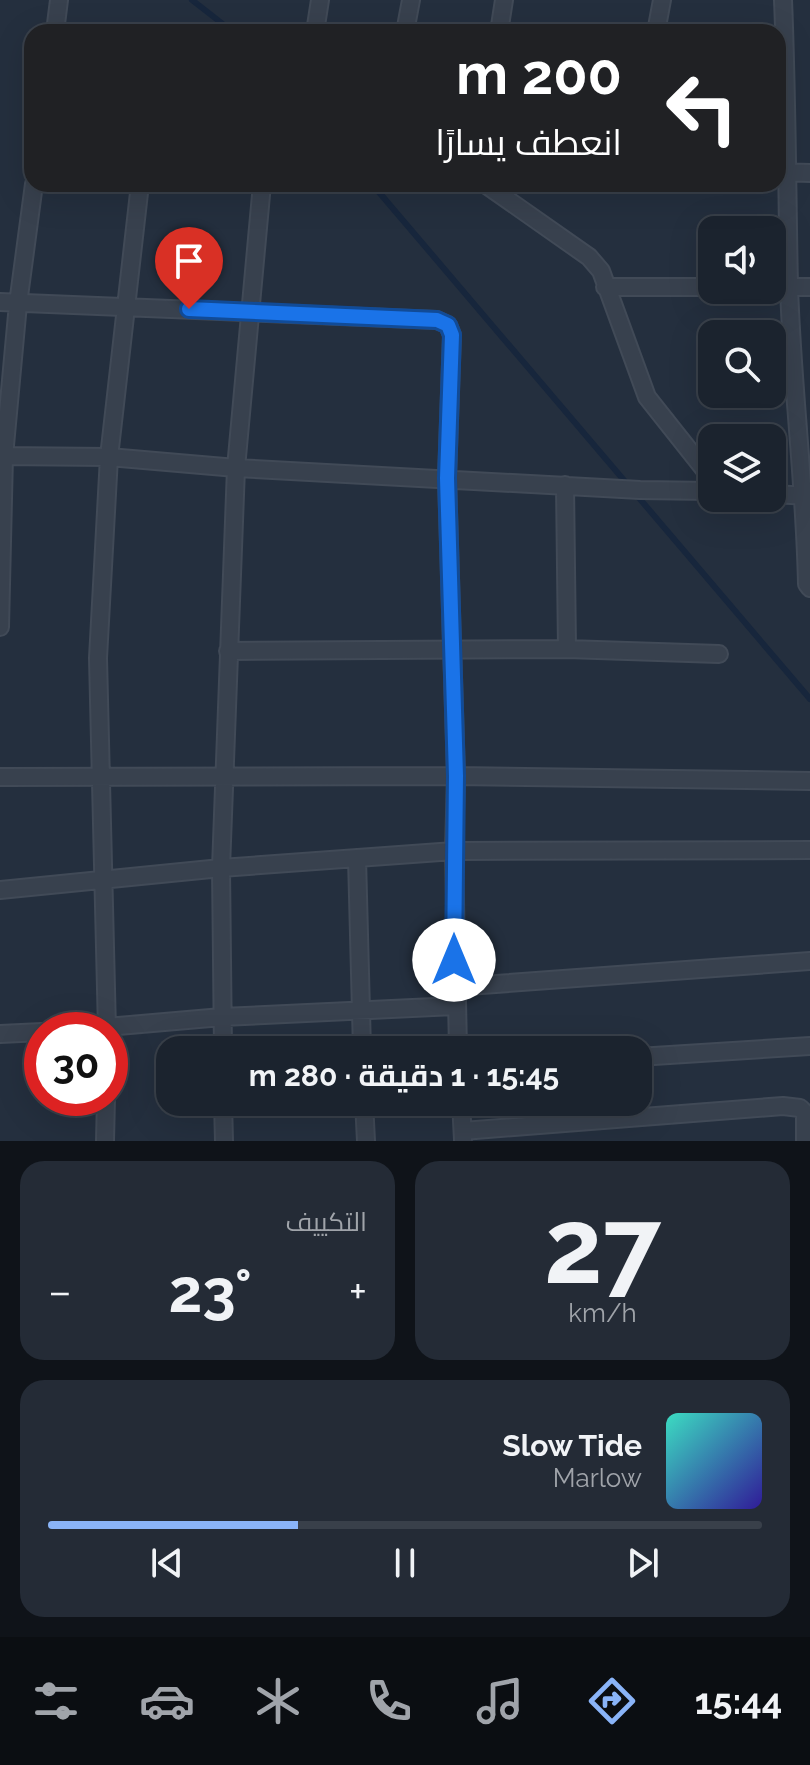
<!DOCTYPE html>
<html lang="ar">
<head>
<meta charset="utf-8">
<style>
  body { margin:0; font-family:Raleway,Cairo,sans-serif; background:#242b36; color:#f1f3f6; direction:rtl; height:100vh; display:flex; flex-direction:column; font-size:30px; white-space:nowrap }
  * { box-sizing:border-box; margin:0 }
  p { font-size:26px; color:#a0a4aa }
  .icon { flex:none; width:44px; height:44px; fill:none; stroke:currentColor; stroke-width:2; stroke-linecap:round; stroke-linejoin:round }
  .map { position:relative; height:1141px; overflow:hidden; direction:ltr }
  .panel { display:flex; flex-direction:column; gap:20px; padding:20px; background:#0f1319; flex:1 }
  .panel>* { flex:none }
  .banner { position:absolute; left:24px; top:24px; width:762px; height:168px; border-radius:24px; box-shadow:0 8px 32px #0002,0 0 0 2px #39404a; direction:rtl; background:#202124; color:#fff; overflow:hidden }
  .tools { position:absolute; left:698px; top:216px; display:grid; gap:16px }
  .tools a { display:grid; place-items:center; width:88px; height:88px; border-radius:16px; background:#1b232e; box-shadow:0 8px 32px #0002,0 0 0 2px #39404a; font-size:40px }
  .speed { position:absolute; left:24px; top:1012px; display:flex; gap:16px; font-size:40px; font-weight:700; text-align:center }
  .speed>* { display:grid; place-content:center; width:104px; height:104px; border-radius:50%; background:#1b232e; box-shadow:0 8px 32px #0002,0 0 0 2px #39404a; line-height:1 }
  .speed .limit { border:12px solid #d22; background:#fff; color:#111 }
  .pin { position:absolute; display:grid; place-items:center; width:68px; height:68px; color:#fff; margin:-82px -34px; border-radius:50% 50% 50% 0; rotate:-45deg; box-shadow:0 0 8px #0007 }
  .pin .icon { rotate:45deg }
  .me { position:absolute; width:88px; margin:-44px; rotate:0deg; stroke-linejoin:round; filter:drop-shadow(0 0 6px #0008) }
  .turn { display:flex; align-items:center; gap:28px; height:168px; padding:0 32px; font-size:36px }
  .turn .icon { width:104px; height:104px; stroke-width:2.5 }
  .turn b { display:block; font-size:56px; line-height:68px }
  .big { font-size:60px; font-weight:700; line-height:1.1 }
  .panel .tile { flex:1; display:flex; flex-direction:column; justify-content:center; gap:12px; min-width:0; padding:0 28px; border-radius:24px; background:#242b36 }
  .panel .dial { align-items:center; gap:0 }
  .dial b { font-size:104px; line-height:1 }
  .song { display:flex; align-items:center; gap:24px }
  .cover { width:96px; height:96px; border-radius:12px; background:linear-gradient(135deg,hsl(170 70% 55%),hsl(250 70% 35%)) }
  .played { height:8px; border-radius:4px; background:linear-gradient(90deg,#8ab4f8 35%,#39404a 35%) }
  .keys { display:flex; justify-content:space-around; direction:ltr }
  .heat { display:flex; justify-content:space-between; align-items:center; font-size:44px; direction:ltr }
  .panel .tiles { flex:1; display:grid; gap:20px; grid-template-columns:1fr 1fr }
  .tile:last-child { grid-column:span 2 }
  .trip { position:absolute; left:156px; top:1036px; width:496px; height:80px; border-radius:24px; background:#1b232e; box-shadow:0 8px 32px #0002,0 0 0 2px #39404a; font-weight:700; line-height:80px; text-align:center; direction:rtl }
  .menu { display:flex; height:128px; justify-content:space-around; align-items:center; background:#0b0e12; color:#a0a4aa }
  .menu .icon { width:56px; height:56px }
  .menu .current { color:#8ab4f8 }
  .menu b { font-size:36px; color:#f1f3f6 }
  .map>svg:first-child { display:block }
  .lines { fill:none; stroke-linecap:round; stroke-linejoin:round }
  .stream { stroke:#17263c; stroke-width:6 }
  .street-casing { stroke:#414a57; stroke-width:20 }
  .street { stroke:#38414e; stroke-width:16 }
  .route-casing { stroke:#114b97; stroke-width:20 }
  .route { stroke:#1a73e8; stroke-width:14 }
</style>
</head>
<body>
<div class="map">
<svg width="810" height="1141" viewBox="0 0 810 1141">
  <rect width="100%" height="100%" fill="#242f3e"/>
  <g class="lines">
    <path class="stream" d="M192,0L233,32
      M372,184L810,699"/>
    <defs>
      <path id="street" d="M783,0C787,95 787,191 789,286C792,385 805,484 807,584L810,588
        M55,32L59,0
        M315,32L320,0
        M405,32L411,0
        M499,32L504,0
        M656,32L662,0
        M778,172L810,173
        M485,184L589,257L601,271L647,397L712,479
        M605,287H712
        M772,287H810
        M0,302L437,320L448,325L452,335L447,478L456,776L454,851L458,1050
        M0,456L109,457L236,468L640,490L712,491
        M565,485L567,649
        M772,494L810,496
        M0,627L4,456L18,304L34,184
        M228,651L567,649L719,654
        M0,777L456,776L810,781
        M357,858L362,1050
        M0,890L221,868L454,851L810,850
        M454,987L810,961
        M72,1030L222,1017L455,1006
        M107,1030L98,658L109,457L140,184
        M0,1034L42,1032
        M223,1050L221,868L236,468L262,184
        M638,1057L810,1046
        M223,1102L224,1141
        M364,1102L366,1141
        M461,1102L463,1140
        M463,1131L783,1106L800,1108L805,1113V1141
        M105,1141L106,1098"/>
    </defs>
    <use href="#street" class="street-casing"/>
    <use href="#street" class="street"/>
  </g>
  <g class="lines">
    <defs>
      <path id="route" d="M189,309L437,320L448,325L452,335L447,478L456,776L454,960"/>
    </defs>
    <use href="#route" class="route-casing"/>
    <use href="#route" class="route"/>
  </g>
</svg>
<div class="tools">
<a><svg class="icon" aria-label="sound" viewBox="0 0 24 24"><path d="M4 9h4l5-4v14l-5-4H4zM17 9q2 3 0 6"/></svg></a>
<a><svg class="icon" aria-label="search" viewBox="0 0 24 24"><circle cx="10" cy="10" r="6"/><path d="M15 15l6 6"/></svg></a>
<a><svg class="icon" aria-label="layers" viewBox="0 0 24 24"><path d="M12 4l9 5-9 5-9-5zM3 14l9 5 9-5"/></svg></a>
</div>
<div class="speed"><div class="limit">30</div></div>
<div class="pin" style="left:189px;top:309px;background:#d93025"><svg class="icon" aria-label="arrive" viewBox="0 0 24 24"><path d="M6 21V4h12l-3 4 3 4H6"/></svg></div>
<svg class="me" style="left:454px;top:960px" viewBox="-20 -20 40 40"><circle r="19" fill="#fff"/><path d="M0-13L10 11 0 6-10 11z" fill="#1a73e8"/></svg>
<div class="trip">15:45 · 1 دقيقة · 280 m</div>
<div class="banner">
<div class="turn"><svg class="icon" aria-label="left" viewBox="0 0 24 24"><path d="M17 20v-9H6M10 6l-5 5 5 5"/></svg><div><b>200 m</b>انعطف يسارًا</div></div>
</div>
</div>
<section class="panel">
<div class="tiles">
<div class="tile dial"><b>27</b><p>km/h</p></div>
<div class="tile"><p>التكييف</p>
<div class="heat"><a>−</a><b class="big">23°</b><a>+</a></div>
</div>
<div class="tile">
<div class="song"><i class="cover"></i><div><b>Slow Tide</b><p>Marlow</p></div></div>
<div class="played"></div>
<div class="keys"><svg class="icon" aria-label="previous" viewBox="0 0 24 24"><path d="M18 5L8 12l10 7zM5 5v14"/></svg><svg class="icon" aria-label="pause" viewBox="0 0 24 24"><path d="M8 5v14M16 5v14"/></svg><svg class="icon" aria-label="next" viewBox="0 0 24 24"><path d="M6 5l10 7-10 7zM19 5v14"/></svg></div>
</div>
</div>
</section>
<nav class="menu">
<b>15:44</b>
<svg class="icon current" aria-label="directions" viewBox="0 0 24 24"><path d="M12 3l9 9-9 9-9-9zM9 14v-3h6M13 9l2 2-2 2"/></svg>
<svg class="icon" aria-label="music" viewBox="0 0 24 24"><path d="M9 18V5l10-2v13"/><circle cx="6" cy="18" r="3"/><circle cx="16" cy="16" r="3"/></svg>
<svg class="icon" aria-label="phone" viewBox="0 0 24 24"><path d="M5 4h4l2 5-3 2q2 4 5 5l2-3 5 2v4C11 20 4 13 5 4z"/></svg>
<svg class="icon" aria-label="climate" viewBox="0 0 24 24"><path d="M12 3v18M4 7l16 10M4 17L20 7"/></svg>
<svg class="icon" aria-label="car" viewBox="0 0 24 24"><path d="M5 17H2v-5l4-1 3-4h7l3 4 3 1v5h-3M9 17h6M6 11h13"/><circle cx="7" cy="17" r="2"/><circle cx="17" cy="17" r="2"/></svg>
<svg class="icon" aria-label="filters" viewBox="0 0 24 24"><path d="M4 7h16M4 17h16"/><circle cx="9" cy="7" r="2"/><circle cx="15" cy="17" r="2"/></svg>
</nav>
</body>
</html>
